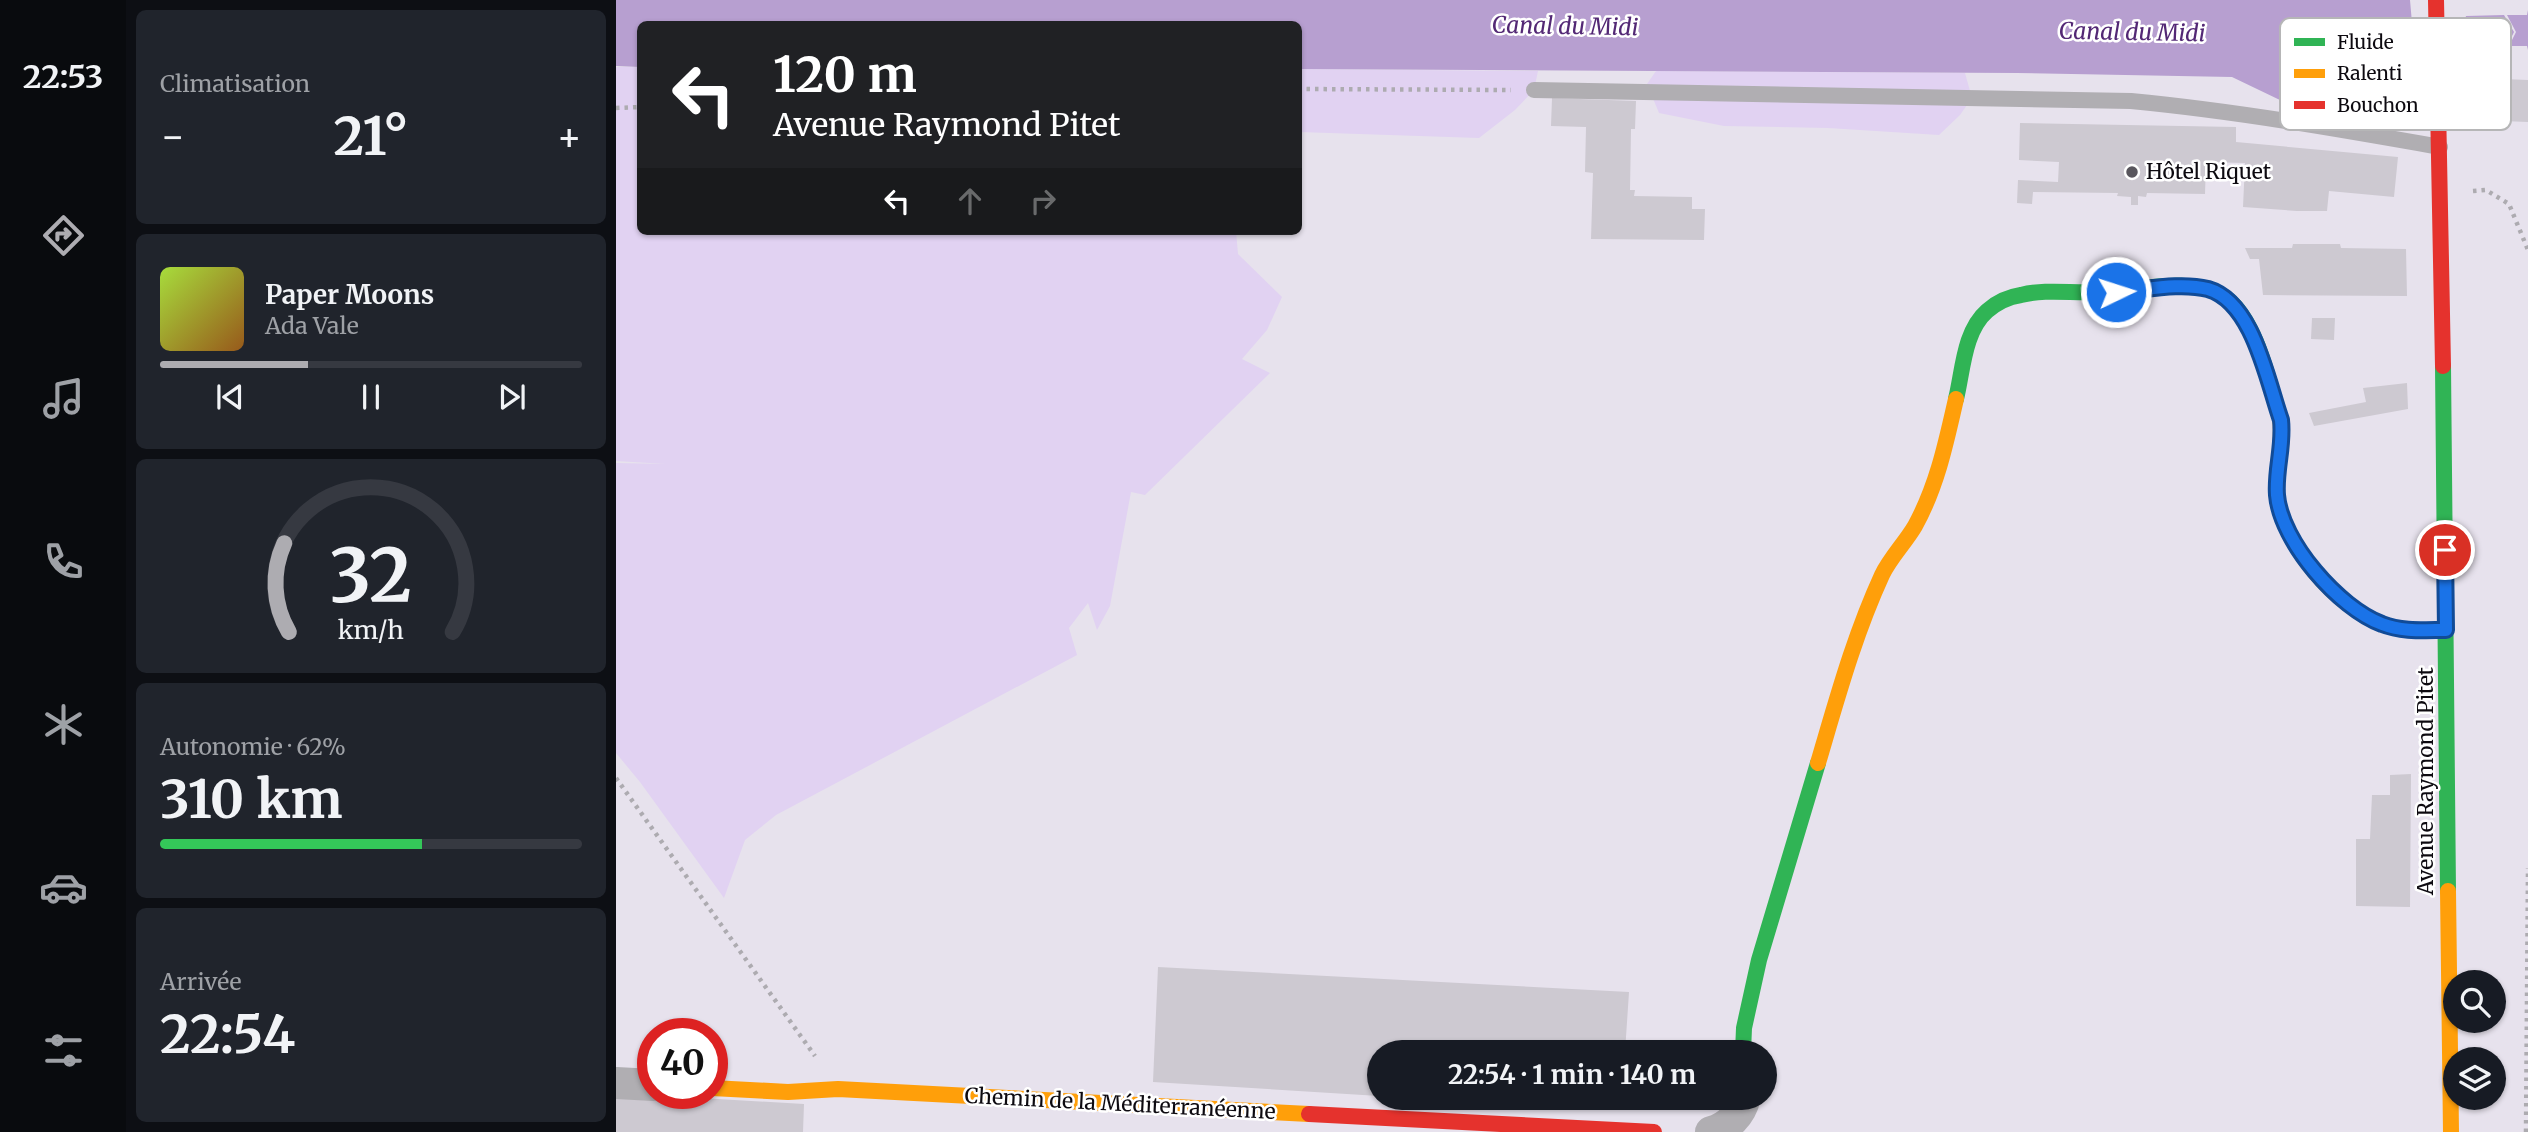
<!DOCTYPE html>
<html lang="fr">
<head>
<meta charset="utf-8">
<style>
  body { margin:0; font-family:Merriweather,serif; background:#20242c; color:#f1f3f6; height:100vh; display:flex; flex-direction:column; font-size:26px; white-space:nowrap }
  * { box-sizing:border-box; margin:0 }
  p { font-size:23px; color:#9ea1a6 }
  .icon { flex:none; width:38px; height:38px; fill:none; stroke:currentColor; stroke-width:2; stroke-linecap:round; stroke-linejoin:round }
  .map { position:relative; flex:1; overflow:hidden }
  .drawer { display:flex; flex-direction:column; gap:10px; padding:10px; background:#0d0f14; width:490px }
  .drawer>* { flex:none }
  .guide { position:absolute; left:21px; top:21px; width:665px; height:214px; border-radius:10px; box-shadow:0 2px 5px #0004; background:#202124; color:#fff; overflow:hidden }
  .buttons { position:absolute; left:1827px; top:970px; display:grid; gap:14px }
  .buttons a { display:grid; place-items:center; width:63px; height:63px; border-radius:50%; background:#171b24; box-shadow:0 2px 5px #0004; font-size:35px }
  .speed { position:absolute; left:21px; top:1018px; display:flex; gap:14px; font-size:35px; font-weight:700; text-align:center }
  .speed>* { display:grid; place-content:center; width:91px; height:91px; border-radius:50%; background:#171b24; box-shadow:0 2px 5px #0004; line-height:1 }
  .speed .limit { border:10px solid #d22; background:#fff; color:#111 }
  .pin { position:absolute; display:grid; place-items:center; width:60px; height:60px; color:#fff; margin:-30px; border:4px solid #fff; border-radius:50%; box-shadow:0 2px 7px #0007 }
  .me { position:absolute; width:77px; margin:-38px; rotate:86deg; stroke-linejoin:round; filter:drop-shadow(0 0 5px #0008) }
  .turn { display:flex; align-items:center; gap:24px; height:147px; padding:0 21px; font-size:32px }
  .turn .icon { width:91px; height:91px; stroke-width:2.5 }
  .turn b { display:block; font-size:49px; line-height:60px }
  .lanes { display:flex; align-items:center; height:66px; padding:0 21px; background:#0003; justify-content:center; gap:35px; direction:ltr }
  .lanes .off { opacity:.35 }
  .big { font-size:52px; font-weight:700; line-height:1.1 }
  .drawer .tile { flex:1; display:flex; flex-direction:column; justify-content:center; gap:10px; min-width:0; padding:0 24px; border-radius:10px; background:#20242c }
  .drawer .dial { align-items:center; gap:0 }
  .dial svg { height:182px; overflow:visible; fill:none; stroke:#363941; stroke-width:7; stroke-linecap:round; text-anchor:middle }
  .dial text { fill:#f1f3f6; stroke:none }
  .song { display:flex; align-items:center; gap:21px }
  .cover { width:84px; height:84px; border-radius:10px; background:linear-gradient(135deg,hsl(80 70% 55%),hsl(30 70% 35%)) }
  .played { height:7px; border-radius:4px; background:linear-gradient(90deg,#adacb1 35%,#363941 35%) }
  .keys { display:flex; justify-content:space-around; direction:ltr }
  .heat { display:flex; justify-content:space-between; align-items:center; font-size:38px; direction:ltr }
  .charge { height:10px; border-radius:5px; background:linear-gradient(90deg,#34c759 62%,#363941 0) }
  .trip { position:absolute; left:751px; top:1040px; width:410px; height:70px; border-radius:35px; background:#171b24; box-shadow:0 2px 5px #0004; font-weight:700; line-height:70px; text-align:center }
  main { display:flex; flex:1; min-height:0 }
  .dock { display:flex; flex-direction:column; width:126px; justify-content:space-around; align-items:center; background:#090b0e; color:#9ea1a6 }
  .dock .icon { width:49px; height:49px }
  .dock .selected { color:#adacb1 }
  .dock b { font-size:32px; color:#f1f3f6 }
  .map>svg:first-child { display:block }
  .green { fill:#e1d2f2 }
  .water { fill:#b79fd0 }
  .building { fill:#cdc9d1 }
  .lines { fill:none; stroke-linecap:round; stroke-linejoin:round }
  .path { stroke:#adabb0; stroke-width:4.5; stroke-dasharray:3.5 5; stroke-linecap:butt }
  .lane { stroke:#b0aeb2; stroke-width:16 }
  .street { stroke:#b0aeb2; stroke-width:32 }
  .fast { stroke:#30b455; stroke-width:16 }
  .slow { stroke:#ff9f0a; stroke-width:16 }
  .jam { stroke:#e5322d; stroke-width:16 }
  .route-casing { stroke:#114b97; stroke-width:18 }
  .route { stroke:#1a73e8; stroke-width:12 }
  .poi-dot { fill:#59565d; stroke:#fff; stroke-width:2.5 }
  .labels { text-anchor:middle; stroke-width:5; stroke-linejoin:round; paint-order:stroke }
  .poi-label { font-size:21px; fill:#0d0a10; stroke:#fff; text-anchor:start }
  .street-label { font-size:21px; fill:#0d0a10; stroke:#fff }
  .water-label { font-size:23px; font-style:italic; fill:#532875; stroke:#fff }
  .key { fill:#fff; stroke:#b6b6b7; stroke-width:2 }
  .key-label { font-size:19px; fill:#0d0a10 }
</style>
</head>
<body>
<main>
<nav class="dock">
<b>22:53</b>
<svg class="icon selected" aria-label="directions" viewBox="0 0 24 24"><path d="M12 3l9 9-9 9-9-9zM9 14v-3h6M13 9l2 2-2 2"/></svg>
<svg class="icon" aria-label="music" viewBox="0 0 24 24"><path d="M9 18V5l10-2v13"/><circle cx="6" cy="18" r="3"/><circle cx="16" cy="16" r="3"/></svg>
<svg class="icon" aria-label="phone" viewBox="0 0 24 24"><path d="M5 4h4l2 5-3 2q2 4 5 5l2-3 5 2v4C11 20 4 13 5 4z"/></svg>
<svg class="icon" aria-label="climate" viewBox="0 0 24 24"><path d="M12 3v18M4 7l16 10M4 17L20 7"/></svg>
<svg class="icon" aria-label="car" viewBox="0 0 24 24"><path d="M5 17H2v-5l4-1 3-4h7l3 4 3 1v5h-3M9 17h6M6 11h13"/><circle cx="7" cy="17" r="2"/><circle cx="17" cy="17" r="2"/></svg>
<svg class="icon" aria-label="filters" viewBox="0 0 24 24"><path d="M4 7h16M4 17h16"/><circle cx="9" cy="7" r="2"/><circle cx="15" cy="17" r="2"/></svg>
</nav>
<section class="drawer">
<div class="tile"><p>Climatisation</p>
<div class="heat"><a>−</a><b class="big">21°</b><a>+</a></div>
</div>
<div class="tile">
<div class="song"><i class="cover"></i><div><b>Paper Moons</b><p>Ada Vale</p></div></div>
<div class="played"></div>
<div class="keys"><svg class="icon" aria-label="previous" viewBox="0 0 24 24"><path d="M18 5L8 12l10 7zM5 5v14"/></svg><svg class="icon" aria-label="pause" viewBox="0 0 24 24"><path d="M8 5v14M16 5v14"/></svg><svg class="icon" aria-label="next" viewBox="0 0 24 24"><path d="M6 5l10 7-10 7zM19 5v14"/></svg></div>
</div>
<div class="tile dial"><svg viewBox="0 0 100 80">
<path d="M14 69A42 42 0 1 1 86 69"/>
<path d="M14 69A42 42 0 0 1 12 30" stroke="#adacb1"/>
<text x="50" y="56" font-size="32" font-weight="700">32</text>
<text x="50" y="72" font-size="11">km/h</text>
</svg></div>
<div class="tile"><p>Autonomie · 62%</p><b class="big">310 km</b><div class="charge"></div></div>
<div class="tile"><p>Arrivée</p><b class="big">22:54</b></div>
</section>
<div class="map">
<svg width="1912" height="1132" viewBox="0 0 1912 1132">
  <rect width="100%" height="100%" fill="#e7e2ed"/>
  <path class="green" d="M0,67H24V231H620L622,254L666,297L651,330L626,359L654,373L529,495L515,492L494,606L481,630L472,603L453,628L461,655L160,815L129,840L108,898L24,782L0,753V463L50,464L0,461Z
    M683,69L922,71L918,90L899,110L863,138L683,132Z
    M1040,71L1349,73L1356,98L1344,115L1323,135L1212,128L1108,126L1043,113L1031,84Z"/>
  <path class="water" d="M0,0H1794L1796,23L1849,20L1850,16L1888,15L1898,32L1891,46L1851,47V44L1795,48L1797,118L1666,101L1616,77L1401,73L683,69L682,24H24V67L0,66Z
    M1912,10V50L1911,46H1893L1900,32L1891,15H1911Z"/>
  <path class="building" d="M1862,78L1912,80V122L1861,120Z
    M936,98L1020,101L1019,129H1015L1014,190H1019L1018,196L1076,197V209H1089L1088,240L975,239L977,173L969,172L970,127L935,126Z
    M1404,123L1620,127V142L1782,157L1778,197L1713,191L1711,211H1681L1627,207L1629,163L1590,162L1589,194L1531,193L1530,197L1522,196V205H1515V197L1501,196L1502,193L1417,192L1416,204L1401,203L1402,180L1442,182L1443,162L1403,160Z
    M1677,244H1724L1725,248L1790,249L1791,296L1647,295L1643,259H1634L1629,248H1676Z
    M1696,318H1719L1718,340L1695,339Z
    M1791,383L1792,409L1698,426L1693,413L1750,402L1747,388Z
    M1795,774L1794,907L1740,906V839H1754L1756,795H1774V775Z
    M542,967L1013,992L1009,1052H763V1096L537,1082Z
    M0,1093L188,1104L187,1132H0Z
    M822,1097H1006L1005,1110L822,1099Z"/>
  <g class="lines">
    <path class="path" d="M682,89L895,90
      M0,108L24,107
      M1857,191L1870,190L1893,204L1912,250
      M0,778L199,1056
      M1910,1132L1912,868"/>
    <path class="lane" d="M918,90L1515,101C1619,111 1722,129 1824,147"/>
    <path class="street" d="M0,1083L37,1085
      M1095,1132C1112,1128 1125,1114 1129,1097"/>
    <path class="fast" d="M1827,366L1832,891
      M1340,399C1347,370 1348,331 1371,311C1381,302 1392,297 1405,295C1429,289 1454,293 1479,292C1515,291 1581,275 1610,298C1641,321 1653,383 1664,418
      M1127,1052L1128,1028L1143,960L1202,763"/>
    <path class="slow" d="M1664,418C1668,443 1659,468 1661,494C1666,545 1722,610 1771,626C1790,632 1810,630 1830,630
      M1202,763C1221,699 1238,636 1266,575C1274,558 1289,543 1299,526C1321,486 1330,443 1340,399
      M1832,891L1835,1132
      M96,1088L172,1092L222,1089L693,1114"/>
    <path class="jam" d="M1820,0L1827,366
      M693,1114L1038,1132"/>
  </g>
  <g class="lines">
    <defs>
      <path id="route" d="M1500,292C1529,290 1564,282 1592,289C1637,302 1651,380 1665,420C1668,446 1659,470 1661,495C1665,542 1723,608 1766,624C1786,632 1809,630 1830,630L1829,550"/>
    </defs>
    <use href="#route" class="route-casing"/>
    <use href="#route" class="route"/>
  </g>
  <circle class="poi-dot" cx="1516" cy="172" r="7"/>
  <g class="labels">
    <g class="poi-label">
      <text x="1530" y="179">Hôtel Riquet</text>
    </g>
    <g class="street-label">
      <text transform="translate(1810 781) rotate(-90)" y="7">Avenue Raymond Pitet</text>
      <text transform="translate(504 1104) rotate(3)" y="7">Chemin de la Méditerranéenne</text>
    </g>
    <g class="water-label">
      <text transform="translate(949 26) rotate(1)" y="8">Canal du Midi</text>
      <text transform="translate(1516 32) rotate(1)" y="8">Canal du Midi</text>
    </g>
  </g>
  <rect x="1664" y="18" width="231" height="112" rx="10" class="key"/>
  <rect x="1678" y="38" width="31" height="8" fill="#30b455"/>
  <rect x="1678" y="69" width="31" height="9" fill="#ff9f0a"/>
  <rect x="1678" y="101" width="31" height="8" fill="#e5322d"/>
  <g class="key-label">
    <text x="1721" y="49">Fluide</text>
    <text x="1721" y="80">Ralenti</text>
    <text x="1721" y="112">Bouchon</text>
  </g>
</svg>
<div class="buttons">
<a><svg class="icon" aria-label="search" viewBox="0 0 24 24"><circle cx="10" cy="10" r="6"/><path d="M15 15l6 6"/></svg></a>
<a><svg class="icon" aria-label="layers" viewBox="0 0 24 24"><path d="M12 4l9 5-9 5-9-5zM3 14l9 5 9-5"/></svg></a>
</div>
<div class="speed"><div class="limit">40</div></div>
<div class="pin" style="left:1829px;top:550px;background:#d93025"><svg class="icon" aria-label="arrive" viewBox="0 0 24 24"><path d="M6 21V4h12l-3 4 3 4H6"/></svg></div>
<svg class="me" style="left:1500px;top:292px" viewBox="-20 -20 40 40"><circle r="17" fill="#1a73e8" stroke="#fff" stroke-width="3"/><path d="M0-11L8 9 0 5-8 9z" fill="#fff"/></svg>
<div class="trip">22:54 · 1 min · 140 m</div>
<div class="guide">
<div class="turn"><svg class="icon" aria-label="left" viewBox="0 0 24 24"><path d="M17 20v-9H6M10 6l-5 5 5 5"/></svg><div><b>120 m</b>Avenue Raymond Pitet</div></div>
<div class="lanes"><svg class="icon" aria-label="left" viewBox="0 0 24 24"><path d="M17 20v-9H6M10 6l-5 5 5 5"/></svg><svg class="icon off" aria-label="ahead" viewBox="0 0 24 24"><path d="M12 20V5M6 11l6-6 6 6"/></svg><svg class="icon off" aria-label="right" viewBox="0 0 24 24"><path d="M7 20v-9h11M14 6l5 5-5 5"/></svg></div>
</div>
</div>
</main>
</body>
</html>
